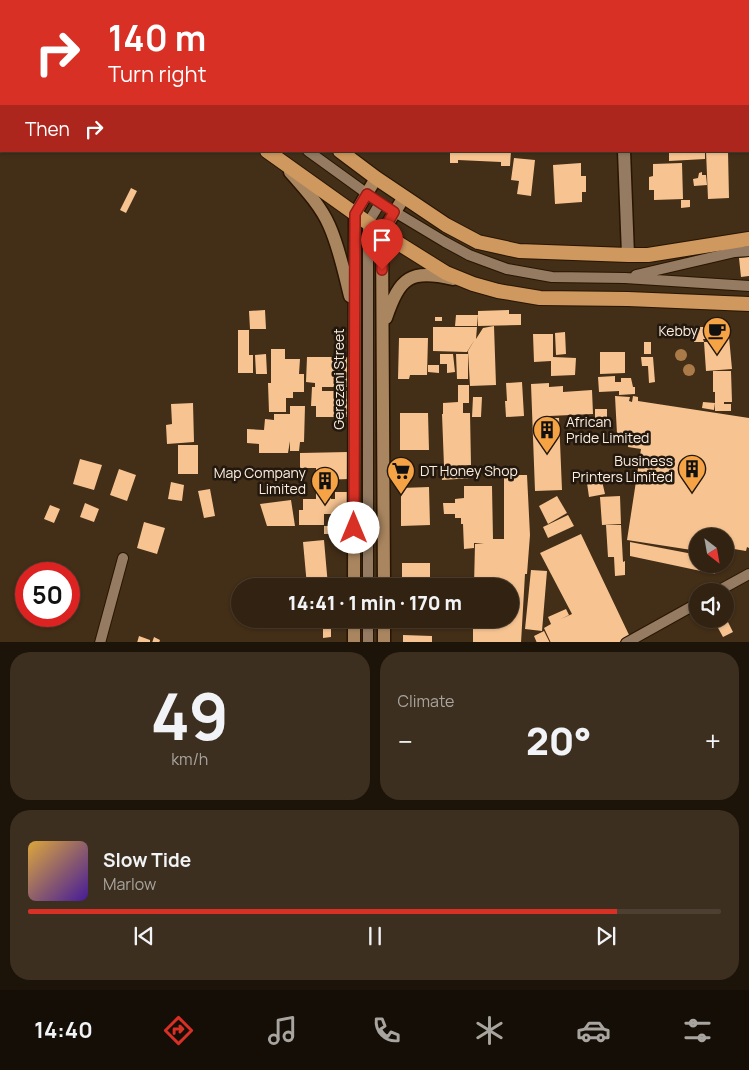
<!DOCTYPE html>
<html lang="en">
<head>
<meta charset="utf-8">
<style>
  body { margin:0; font-family:Manrope,sans-serif; background:#3d2f1f; color:#f1f3f6; height:100vh; display:flex; flex-direction:column; font-size:19px; white-space:nowrap }
  * { box-sizing:border-box; margin:0 }
  p { font-size:16px; color:#a8a49f }
  .icon { flex:none; width:28px; height:28px; fill:none; stroke:currentColor; stroke-width:2; stroke-linecap:round; stroke-linejoin:round }
  .map { position:relative; height:642px; overflow:hidden }
  .sheet { display:flex; flex-direction:column; gap:10px; padding:10px; background:#1c1309; flex:1 }
  .sheet>* { flex:none }
  .guide { position:absolute; left:0px; top:0px; width:750px; height:152px; box-shadow:0 1px 4px #0004,0 0 0 1px #4d3f31; background:#d93025; color:#fff; overflow:hidden }
  .needle { width:32px; rotate:149deg }
  .buttons { position:absolute; left:689px; top:528px; display:grid; gap:10px }
  .buttons a { display:grid; place-items:center; width:45px; height:45px; border-radius:50%; background:#322211; box-shadow:0 1px 4px #0004,0 0 0 1px #4d3f31; font-size:25px }
  .speed { position:absolute; left:15px; top:562px; display:flex; gap:10px; font-size:25px; font-weight:700; text-align:center }
  .speed>* { display:grid; place-content:center; width:65px; height:65px; border-radius:50%; background:#322211; box-shadow:0 1px 4px #0004,0 0 0 1px #4d3f31; line-height:1 }
  .speed .limit { border:8px solid #d22; background:#fff; color:#111 }
  .pin { position:absolute; display:grid; place-items:center; width:42px; height:42px; color:#fff; margin:-51px -21px; border-radius:50% 50% 50% 0; rotate:-45deg; box-shadow:0 0 5px #0007 }
  .pin .icon { rotate:45deg }
  .me { position:absolute; width:55px; margin:-28px; rotate:0deg; stroke-linejoin:round; filter:drop-shadow(0 0 4px #0008) }
  .turn { display:flex; align-items:center; gap:18px; height:105px; padding:0 25px; font-size:22px }
  .turn .icon { width:65px; height:65px; stroke-width:2.5 }
  .turn b { display:block; font-size:35px; line-height:42px }
  .then { display:flex; align-items:center; height:48px; padding:0 25px; background:#0003; gap:10px; font-size:19px }
  .big { font-size:38px; font-weight:800; line-height:1.1 }
  .sheet .widget { flex:1; display:flex; flex-direction:column; justify-content:center; gap:8px; min-width:0; padding:0 18px; border-radius:20px; background:#3d2f1f }
  .sheet .dial { align-items:center; gap:0 }
  .dial b { font-size:65px; line-height:1 }
  .song { display:flex; align-items:center; gap:15px }
  .cover { width:60px; height:60px; border-radius:8px; background:linear-gradient(135deg,hsl(40 70% 55%),hsl(260 70% 35%)) }
  .played { height:5px; border-radius:2px; background:linear-gradient(90deg,#d93025 85%,#4d3f31 85%) }
  .keys { display:flex; justify-content:space-around; direction:ltr }
  .heat { display:flex; justify-content:space-between; align-items:center; font-size:28px; direction:ltr }
  .sheet .tiles { flex:1; display:grid; gap:10px; grid-template-columns:1fr 1fr }
  .widget:last-child { grid-column:span 2 }
  .trip { position:absolute; left:231px; top:578px; width:288px; height:50px; border-radius:25px; background:#322211; box-shadow:0 1px 4px #0004,0 0 0 1px #4d3f31; font-weight:800; line-height:50px; text-align:center }
  .menu { display:flex; height:80px; justify-content:space-around; align-items:center; background:#140e07; color:#a8a49f }
  .menu .icon { width:35px; height:35px }
  .menu .on { color:#d93025 }
  .menu b { font-size:22px; color:#f1f3f6 }
  .map>svg:first-child { display:block }
  .building { fill:#f7c491 }
  .lines { fill:none; stroke-linecap:round; stroke-linejoin:round }
  .service-casing { stroke:#291500; stroke-width:12 }
  .minor-casing { stroke:#291500; stroke-width:15 }
  .secondary-casing { stroke:#291500; stroke-width:15 }
  .trunk-casing { stroke:#291500; stroke-width:16 }
  .service { stroke:#947b62; stroke-width:10 }
  .minor { stroke:#947b62; stroke-width:12 }
  .secondary { stroke:#aa8660; stroke-width:12 }
  .trunk { stroke:#ce985e; stroke-width:14 }
  .tree { fill:#aa7b49 }
  .route-casing { stroke:#8d1f18; stroke-width:12 }
  .route { stroke:#d93025; stroke-width:9 }
  .labels { text-anchor:middle; stroke-width:5; stroke-linejoin:round; paint-order:stroke }
  .poi-label { font-size:14px; fill:#fceddf; stroke:#22180e; text-anchor:end }
  .street-label { font-size:14px; fill:#fceddf; stroke:#22180e }
</style>
</head>
<body>
<div class="map">
<svg width="749" height="643" viewBox="0 0 749 643">
  <rect width="100%" height="100%" fill="#432e17"/>
  <path class="building" d="M450,151H511L510,166H501V162L458,160V163H450Z
    M669,151H705V159L669,161Z
    M706,151H728L729,198L708,199Z
    M514,158L535,160L531,196L517,194L519,181L511,180Z
    M581,163V176H586V192H582V202L555,204L553,165Z
    M682,163L683,199L654,200V190H649V177L653,176V164Z
    M702,172V175H706L707,185L694,186L693,179L698,178L699,173Z
    M131,188L137,191L126,213L120,210Z
    M681,200H690V207L681,208Z
    M749,257V276L741,277L739,258Z
    M265,310L266,329H250L249,311Z
    M509,310V314H521V325L478,326V311Z
    M456,315H478L477,326H455Z
    M435,317H442V321H435Z
    M494,326L496,385L470,386L468,351L475,339L467,352L433,351V327H477L476,339L483,328Z
    M728,326L732,369L706,371L704,342H708L707,328Z
    M694,327H704V329H706V339H703L704,342H694Z
    M238,330H249V355H253V373H238Z
    M565,332L566,354L556,355L555,333Z
    M533,334H553V357L576,358L575,375L551,376V361L534,362Z
    M399,338H428L427,375H410L409,379H398Z
    M644,342H651V354H644Z
    M271,349H285V359H300L299,374H304V392H293V398H286V412H269L268,383H271Z
    M600,352H625V373L600,374Z
    M266,354L267,374H256L255,355Z
    M440,354H453L455,372L447,373V364H440Z
    M456,354H468V379H457Z
    M307,357H348L347,387H322V391H347V417H316V406H311L312,387H315V383L306,382Z
    M641,357H653L655,382L649,383L648,366H642Z
    M428,365H439V373L428,372Z
    M713,371H731L732,402H724V404H731V411H715V392H713Z
    M615,376V382H621V378H631L633,387H635V394L619,395V391L599,392L598,377Z
    M522,382L524,416L506,417L505,401H507L506,383Z
    M549,383V387L563,386V392L592,390L593,414L549,416V418H559L562,490L535,491L531,384Z
    M458,385H469V403H463V413H470L471,465L444,466L442,414H450H443V403L458,402Z
    M615,396L630,397L629,401L632,402L633,396L638,397V401L749,418V548L747,547L746,551L728,548L727,556H725V536H698V551L627,540L641,449L628,447L630,436L617,434Z
    M473,397H482L481,417H472Z
    M703,402L715,403L714,410L702,408Z
    M193,403L194,442L167,444L166,425L172,424L171,404Z
    M290,406H305L304,442H300L299,451H290V441L288,453H259V444L247,443V429L264,430L265,419L274,420V414H290Z
    M595,409H607V417L595,418Z
    M400,413H428L429,450H400Z
    M178,445H198V474H178Z
    M348,452L349,479L322,480L316,475V468H300V453Z
    M80,459L102,465L94,490L73,484Z
    M397,467H408V474H397Z
    M467,468V469H472L473,478L442,480L441,469Z
    M119,469L136,475L127,501L110,495Z
    M504,475H527L530,535L527,574H525L521,643H473V619H510V586H474L475,544L484,543H474V548L464,549L463,524H461V518H455V514H444L443,503H455V499L464,498V486H492L493,539H504Z
    M602,481L605,494L589,497L587,483Z
    M171,482L184,485L182,501L168,499Z
    M429,487L430,525L401,526V488Z
    M210,489L215,516L204,518L198,491Z
    M335,492H347V514H324V525H299V510H303V499H316V493L331,494V499H335Z
    M557,496L567,513L548,524L539,506Z
    M620,496L621,524L602,525L600,497Z
    M291,500L295,526H267L260,504Z
    M85,503L99,509L94,522L80,517Z
    M50,505L60,509L54,523L44,519Z
    M568,515L574,526L548,538L543,527Z
    M144,522L165,528L157,554L137,548Z
    M606,525H621L623,562L625,561V575L615,576L614,557H608Z
    M324,526H332V534H324Z
    M581,534L630,637L618,643H551L544,628L551,624L548,617L566,609L569,615L561,619L572,614L540,553Z
    M324,540L328,586H307L303,542Z
    M630,542L698,555V564H717L715,574L630,556Z
    M402,563H430V586H402Z
    M531,570L547,571L542,631L525,629Z
    M727,620L733,632L723,637L717,626Z
    M323,627H331V637L323,638Z
    M544,631L550,643H537L534,636Z
    M403,635L432,636V643H403Z
    M139,636L150,640V643H137Z
    M154,637L160,640L159,643H152Z"/>
  <g class="lines">
    <defs>
      <path id="service" d="M0,0H5
        M13,0L24,1
        M0,81H1
        M308,151L380,203L445,242L469,255L507,269L552,277L625,278L749,286
        M636,275L735,252L749,251
        M368,586V223L380,203
        M718,591L749,574
        M368,619V643
        M100,643L123,558
        M626,643L698,603"/>
      <path id="minor" d="M749,23V22
        M624,151L628,255"/>
      <path id="secondary" d="M290,172C304,188 320,205 329,225C339,247 344,272 350,296
        M386,318C400,277 410,269 453,279
        M354,586L355,214L376,178
        M384,586L382,233L404,197
        M384,619V643
        M354,643V619"/>
      <path id="trunk" d="M99,0L102,1
        M0,23H1
        M267,151L382,233L446,273L473,284L498,291L540,298L628,299L749,304
        M340,151L376,178L446,225L478,242L519,251L628,255H648L749,239"/>
    </defs>
    <use href="#service" class="service-casing"/>
    <use href="#minor" class="minor-casing"/>
    <use href="#secondary" class="secondary-casing"/>
    <use href="#trunk" class="trunk-casing"/>
    <use href="#service" class="service"/>
    <use href="#minor" class="minor"/>
    <use href="#secondary" class="secondary"/>
    <use href="#trunk" class="trunk"/>
  </g>
  <g class="tree">
    <circle cx="681" cy="355" r="6"/>
    <circle cx="689" cy="370" r="6"/>
  </g>
  <g class="lines">
    <defs>
      <path id="route" d="M354,528L355,214L367,194L394,212L382,233V270"/>
    </defs>
    <use href="#route" class="route-casing"/>
    <use href="#route" class="route"/>
  </g>
  <defs>
    <symbol id="cafe-pin" viewBox="-11 -11 22 30"><path d="M0 17L-7.5 6A9.5 9.5 0 1 1 7.5 6Z" fill="#f5a345" stroke="#22180e"/><path d="M-5.5-4.5H6V0H3Q3 3.5 0 3.5H-2.5Q-5.5 3.5-5.5 0ZM3-3.2v2h1.7v-2ZM-6 4.5H4V6H-6Z" fill="#111"/></symbol>
    <symbol id="building-pin" viewBox="-11 -11 22 30"><path d="M0 17L-7.5 6A9.5 9.5 0 1 1 7.5 6Z" fill="#f5a345" stroke="#22180e"/><path d="M-4-6H4V6H1V3H-1V6H-4ZM-2.5-4.3h1.7v1.8h-1.7ZM.8-4.3h1.7v1.8H.8ZM-2.5-1h1.7V.8h-1.7ZM.8-1h1.7V.8H.8Z" fill="#111"/></symbol>
    <symbol id="supermarket-pin" viewBox="-11 -11 22 30"><path d="M0 17L-7.5 6A9.5 9.5 0 1 1 7.5 6Z" fill="#f5a345" stroke="#22180e"/><path d="M-6-5.5h2.5l.6 2H6L4.5 2H-2.5L-4.4-4H-6ZM-1.5 3.2a1.3 1.3 0 1 0 .1 0ZM3 3.2a1.3 1.3 0 1 0 .1 0Z" fill="#111"/></symbol>
  </defs>
  <g fill-rule="evenodd">
    <use href="#cafe-pin" x="701" y="315" width="32" height="43"/>
    <use href="#building-pin" x="531" y="414" width="32" height="43"/>
    <use href="#building-pin" x="676" y="453" width="32" height="43"/>
    <use href="#supermarket-pin" x="385" y="455" width="32" height="43"/>
    <use href="#building-pin" x="309" y="465" width="32" height="43"/>
  </g>
  <g class="labels">
    <g class="poi-label">
      <text x="698" y="336">Kebby</text>
      <text x="566" y="427" text-anchor="start">African<tspan x="566" dy="16">Pride Limited</tspan></text>
      <text x="673" y="466">Business<tspan x="673" dy="16">Printers Limited</tspan></text>
      <text x="420" y="476" text-anchor="start">DT Honey Shop</text>
      <text x="306" y="478">Map Company<tspan x="306" dy="16">Limited</tspan></text>
    </g>
    <g class="street-label">
      <text transform="translate(339 379) rotate(-90)" y="5">Gerezani Street</text>
    </g>
  </g>
</svg>
<div class="buttons">
<a><svg class="needle" viewBox="-14 -14 28 28"><path d="M0-13l5 13h-10z" fill="#e53935"/><path d="M0 13l5-13h-10z" fill="#a8a49f"/></svg></a>
<a><svg class="icon" aria-label="sound" viewBox="0 0 24 24"><path d="M4 9h4l5-4v14l-5-4H4zM17 9q2 3 0 6"/></svg></a>
</div>
<div class="speed"><div class="limit">50</div></div>
<div class="pin" style="left:382px;top:270px;background:#d93025"><svg class="icon" aria-label="arrive" viewBox="0 0 24 24"><path d="M6 21V4h12l-3 4 3 4H6"/></svg></div>
<svg class="me" style="left:354px;top:528px" viewBox="-20 -20 40 40"><circle r="19" fill="#fff"/><path d="M0-13L10 11 0 6-10 11z" fill="#d93025"/></svg>
<div class="trip">14:41 · 1 min · 170 m</div>
<div class="guide">
<div class="turn"><svg class="icon" aria-label="right" viewBox="0 0 24 24"><path d="M7 20v-9h11M14 6l5 5-5 5"/></svg><div><b>140 m</b>Turn right</div></div>
<div class="then">Then<svg class="icon" aria-label="right" viewBox="0 0 24 24"><path d="M7 20v-9h11M14 6l5 5-5 5"/></svg></div>
</div>
</div>
<section class="sheet">
<div class="tiles">
<div class="widget dial"><b>49</b><p>km/h</p></div>
<div class="widget"><p>Climate</p>
<div class="heat"><a>−</a><b class="big">20°</b><a>+</a></div>
</div>
<div class="widget">
<div class="song"><i class="cover"></i><div><b>Slow Tide</b><p>Marlow</p></div></div>
<div class="played"></div>
<div class="keys"><svg class="icon" aria-label="previous" viewBox="0 0 24 24"><path d="M18 5L8 12l10 7zM5 5v14"/></svg><svg class="icon" aria-label="pause" viewBox="0 0 24 24"><path d="M8 5v14M16 5v14"/></svg><svg class="icon" aria-label="next" viewBox="0 0 24 24"><path d="M6 5l10 7-10 7zM19 5v14"/></svg></div>
</div>
</div>
</section>
<nav class="menu">
<b>14:40</b>
<svg class="icon on" aria-label="directions" viewBox="0 0 24 24"><path d="M12 3l9 9-9 9-9-9zM9 14v-3h6M13 9l2 2-2 2"/></svg>
<svg class="icon" aria-label="music" viewBox="0 0 24 24"><path d="M9 18V5l10-2v13"/><circle cx="6" cy="18" r="3"/><circle cx="16" cy="16" r="3"/></svg>
<svg class="icon" aria-label="phone" viewBox="0 0 24 24"><path d="M5 4h4l2 5-3 2q2 4 5 5l2-3 5 2v4C11 20 4 13 5 4z"/></svg>
<svg class="icon" aria-label="climate" viewBox="0 0 24 24"><path d="M12 3v18M4 7l16 10M4 17L20 7"/></svg>
<svg class="icon" aria-label="car" viewBox="0 0 24 24"><path d="M5 17H2v-5l4-1 3-4h7l3 4 3 1v5h-3M9 17h6M6 11h13"/><circle cx="7" cy="17" r="2"/><circle cx="17" cy="17" r="2"/></svg>
<svg class="icon" aria-label="filters" viewBox="0 0 24 24"><path d="M4 7h16M4 17h16"/><circle cx="9" cy="7" r="2"/><circle cx="15" cy="17" r="2"/></svg>
</nav>
</body>
</html>
